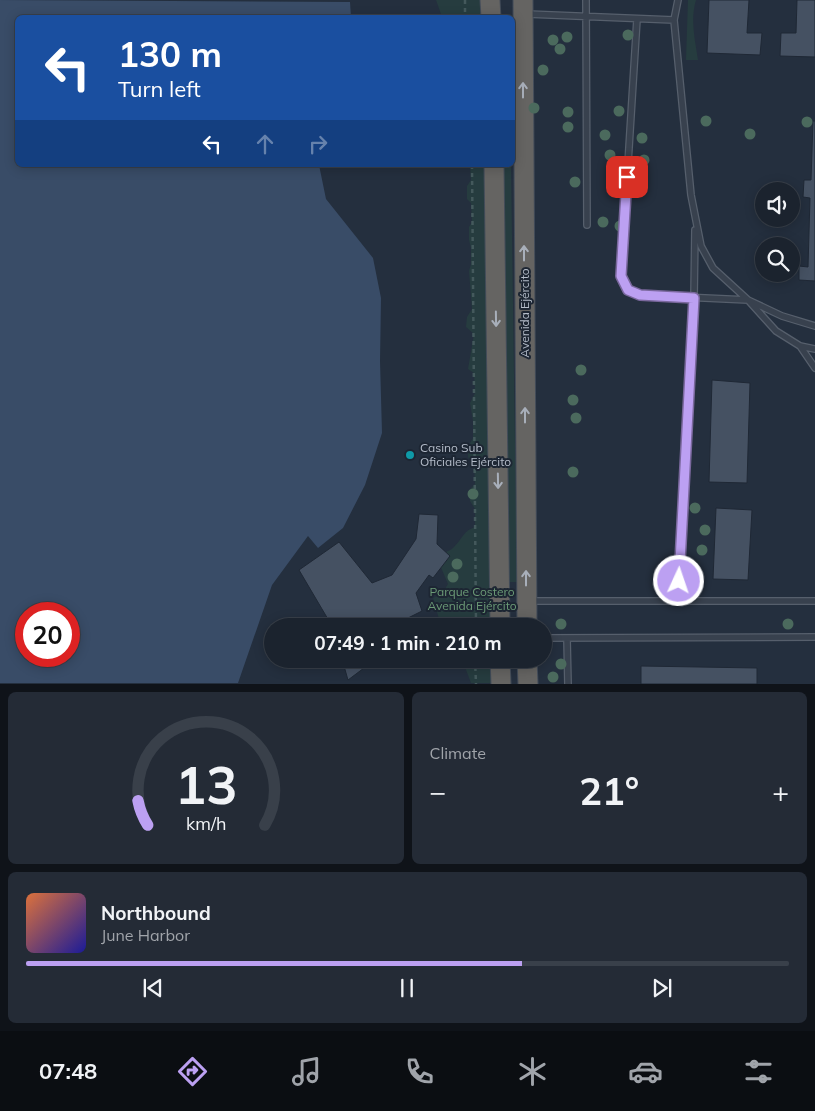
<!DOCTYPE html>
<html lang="en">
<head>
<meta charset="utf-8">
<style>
  body { margin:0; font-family:Mulish,sans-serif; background:#242b36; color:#f1f3f6; height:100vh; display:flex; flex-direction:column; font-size:19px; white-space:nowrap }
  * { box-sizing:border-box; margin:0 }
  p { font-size:16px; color:#a0a4aa }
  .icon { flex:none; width:28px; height:28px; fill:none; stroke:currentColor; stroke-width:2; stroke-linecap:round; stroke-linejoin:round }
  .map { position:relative; height:684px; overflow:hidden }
  .drawer { display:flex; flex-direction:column; gap:8px; padding:8px; background:#0f1319; flex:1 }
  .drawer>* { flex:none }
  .hud { position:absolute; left:15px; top:15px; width:500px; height:152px; border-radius:8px; box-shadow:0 2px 12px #0003,0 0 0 1px #39404a; background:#1a4fa0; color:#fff; overflow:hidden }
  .fabs { position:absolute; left:755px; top:182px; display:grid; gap:10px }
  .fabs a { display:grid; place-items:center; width:45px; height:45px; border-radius:50%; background:#1b232e; box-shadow:0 2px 12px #0003,0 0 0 1px #39404a; font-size:25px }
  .speed { position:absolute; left:15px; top:602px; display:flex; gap:10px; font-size:25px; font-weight:700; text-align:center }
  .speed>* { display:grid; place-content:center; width:65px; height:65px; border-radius:50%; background:#1b232e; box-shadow:0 2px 12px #0003,0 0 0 1px #39404a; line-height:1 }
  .speed .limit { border:8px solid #d22; background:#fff; color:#111 }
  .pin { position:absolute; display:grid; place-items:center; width:42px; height:42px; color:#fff; margin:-21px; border-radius:10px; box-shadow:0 2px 8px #0006 }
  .me { position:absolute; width:55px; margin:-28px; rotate:3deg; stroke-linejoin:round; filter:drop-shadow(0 0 4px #0008) }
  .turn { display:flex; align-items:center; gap:18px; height:105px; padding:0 20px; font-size:22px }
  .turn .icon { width:65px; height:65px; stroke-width:2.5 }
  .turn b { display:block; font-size:35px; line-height:42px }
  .lanes { display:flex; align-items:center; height:48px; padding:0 20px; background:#0003; justify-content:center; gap:25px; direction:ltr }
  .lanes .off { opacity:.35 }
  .big { font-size:38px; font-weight:700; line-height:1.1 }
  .drawer .card { flex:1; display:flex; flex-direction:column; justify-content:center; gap:8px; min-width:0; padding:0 18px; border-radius:8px; background:#242b36 }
  .drawer .dial { align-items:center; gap:0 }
  .dial svg { height:130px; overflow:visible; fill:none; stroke:#39404a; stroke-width:7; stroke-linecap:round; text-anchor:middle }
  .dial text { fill:#f1f3f6; stroke:none }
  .song { display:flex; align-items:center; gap:15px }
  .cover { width:60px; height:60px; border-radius:8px; background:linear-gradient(135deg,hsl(20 70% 55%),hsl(240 70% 35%)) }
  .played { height:5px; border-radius:2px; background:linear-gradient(90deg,#bca0f2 65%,#39404a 65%) }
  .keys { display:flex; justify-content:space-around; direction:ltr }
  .heat { display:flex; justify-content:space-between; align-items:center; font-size:28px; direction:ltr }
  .drawer .tiles { flex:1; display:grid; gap:8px; grid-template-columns:1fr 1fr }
  .card:last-child { grid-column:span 2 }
  .trip { position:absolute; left:264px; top:618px; width:288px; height:50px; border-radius:25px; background:#1b232e; box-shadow:0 2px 12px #0003,0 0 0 1px #39404a; font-weight:700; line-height:50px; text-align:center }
  .menu { display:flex; height:80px; justify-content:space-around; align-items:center; background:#0b0e12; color:#a0a4aa }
  .menu .icon { width:35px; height:35px }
  .menu .selected { color:#bca0f2 }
  .menu b { font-size:22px; color:#f1f3f6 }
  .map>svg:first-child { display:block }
  .green { fill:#263c3f }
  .water { fill:#394c67; fill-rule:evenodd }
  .building { fill:#455162; stroke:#1f2835 }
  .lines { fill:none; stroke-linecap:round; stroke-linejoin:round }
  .service-casing { stroke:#565f6c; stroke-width:8 }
  .trunk-casing { stroke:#434c59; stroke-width:21 }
  .path { stroke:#44595c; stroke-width:2.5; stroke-dasharray:4 4; stroke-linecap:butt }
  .service { stroke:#38414e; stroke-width:5.5 }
  .trunk { stroke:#656462; stroke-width:19 }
  .tree { fill:#4b6a5d }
  .oneway { stroke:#a8afba }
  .route-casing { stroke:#7a689d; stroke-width:12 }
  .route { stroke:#bca0f2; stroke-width:9 }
  .culture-dot { fill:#0f9aa8; stroke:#1d2633; stroke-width:2 }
  .labels { text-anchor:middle; stroke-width:4; stroke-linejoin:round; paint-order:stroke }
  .street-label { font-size:12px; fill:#b4bcc9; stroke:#1d2633 }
  .poi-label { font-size:12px; fill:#b4bcc9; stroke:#1d2633; text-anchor:start }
  .park-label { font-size:12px; fill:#6b9a76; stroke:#1d2633 }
</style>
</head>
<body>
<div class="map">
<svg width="815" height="684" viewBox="0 0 815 684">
  <rect width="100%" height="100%" fill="#242f3e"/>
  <path class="green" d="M436,0H482V17H442Z
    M688,0H696C690,20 695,40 698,60H686Z
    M470,165H487L500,626H441L433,598L442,594L448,584L437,558C444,551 450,552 454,547C463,538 463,531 475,527V509L470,501V489L475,484L474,463L468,457L469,445L473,438V421L470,403L475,393L474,373L468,369L474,334L466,327L467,317L472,309L469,271L471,264V248L469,240V227L472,222L471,203L467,199V186L471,180Z
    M502,165H511L517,582H507Z
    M462,659H501L502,683H471Z"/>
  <path class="water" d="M0,0L350,2L351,17L18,18V165H319L326,199L373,258L381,298L380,361L382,433L365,485L343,528L318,548L308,536L272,585L238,683H0ZM26,614H69V656H26Z"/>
  <path class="building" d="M709,0H749L747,33H762L760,55L707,53Z
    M797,0H815V57L780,56L781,33H796Z
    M813,121H815V281L799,280V266L808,267L810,198L803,197L804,180H811Z
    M712,380L750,383L747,483L709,482Z
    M716,508L752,510L748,580L713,579Z
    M419,514L438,515L437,544L450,556L433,578L429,575L416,593L422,611L392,626H332L299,570L339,542L372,583L392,575L416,539Z
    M342,659H376L348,680Z
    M641,666L757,668V684H641Z"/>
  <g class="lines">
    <defs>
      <path id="service" d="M586,0L587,225
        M678,0L674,20L691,195L701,246L713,268L748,300L776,331L800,346L815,349
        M527,14L674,20
        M637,19L621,276L628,290L640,295L748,300L782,316L815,326
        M800,346L815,368
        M678,600L694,298L695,230
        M530,601H815
        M542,638L815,637
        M567,639L568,684"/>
      <path id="trunk" d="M490,0L491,18
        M523,0L527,626
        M494,165L500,626
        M500,659L501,684
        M527,659L528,684"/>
    </defs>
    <use href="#service" class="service-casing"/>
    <use href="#trunk" class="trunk-casing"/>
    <path class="path" d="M465,0V18
      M472,165L476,626
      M475,659L476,684"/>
    <use href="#service" class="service"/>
    <use href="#trunk" class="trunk"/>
  </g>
  <g class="tree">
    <circle cx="628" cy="35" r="5.5"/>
    <circle cx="567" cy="37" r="5.5"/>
    <circle cx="553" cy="40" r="5.5"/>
    <circle cx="560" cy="49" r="5.5"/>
    <circle cx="543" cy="70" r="5.5"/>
    <circle cx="534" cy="108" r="5.5"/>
    <circle cx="619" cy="111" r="5.5"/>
    <circle cx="568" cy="112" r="5.5"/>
    <circle cx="706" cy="121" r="5.5"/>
    <circle cx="807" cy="122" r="5.5"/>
    <circle cx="568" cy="127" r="5.5"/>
    <circle cx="750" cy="134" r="5.5"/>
    <circle cx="605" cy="135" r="5.5"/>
    <circle cx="642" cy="138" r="5.5"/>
    <circle cx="610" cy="155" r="5.5"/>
    <circle cx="644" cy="160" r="5.5"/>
    <circle cx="575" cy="182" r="5.5"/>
    <circle cx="603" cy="222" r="5.5"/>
    <circle cx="620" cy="226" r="5.5"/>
    <circle cx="581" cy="370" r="5.5"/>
    <circle cx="573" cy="400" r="5.5"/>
    <circle cx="576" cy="418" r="5.5"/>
    <circle cx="573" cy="472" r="5.5"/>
    <circle cx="473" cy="494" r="5.5"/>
    <circle cx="695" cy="508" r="5.5"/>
    <circle cx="705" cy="530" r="5.5"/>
    <circle cx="702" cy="550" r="5.5"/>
    <circle cx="457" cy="564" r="5.5"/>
    <circle cx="453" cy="577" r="5.5"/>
    <circle cx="561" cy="624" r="5.5"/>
    <circle cx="788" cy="624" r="5.5"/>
    <circle cx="561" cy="664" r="5.5"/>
    <circle cx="553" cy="677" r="5.5"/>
  </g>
  <defs><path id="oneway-shaft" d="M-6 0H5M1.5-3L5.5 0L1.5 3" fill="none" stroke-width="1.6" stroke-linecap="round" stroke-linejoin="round" transform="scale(1.25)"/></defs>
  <g class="oneway">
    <use href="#oneway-shaft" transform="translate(523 90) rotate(-90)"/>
    <use href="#oneway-shaft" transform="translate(524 253) rotate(-90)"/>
    <use href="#oneway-shaft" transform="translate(496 319) rotate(89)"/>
    <use href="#oneway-shaft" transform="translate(525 415) rotate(-90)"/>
    <use href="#oneway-shaft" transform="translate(498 481) rotate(89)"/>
    <use href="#oneway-shaft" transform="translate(526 578) rotate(-90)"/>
  </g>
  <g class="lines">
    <defs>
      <path id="route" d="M627,177L621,276L628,290L640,295L694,298L679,581"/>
    </defs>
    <use href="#route" class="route-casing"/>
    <use href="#route" class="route"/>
  </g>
  <circle class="culture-dot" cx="410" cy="455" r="5"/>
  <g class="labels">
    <g class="street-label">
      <text transform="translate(525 313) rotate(-90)" y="4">Avenida Ejército</text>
    </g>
    <g class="poi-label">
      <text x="420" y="452">Casino Sub<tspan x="420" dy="14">Oficiales Ejército</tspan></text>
    </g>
    <g class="park-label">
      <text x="472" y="596">Parque Costero<tspan x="472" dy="14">Avenida Ejército</tspan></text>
    </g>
  </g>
</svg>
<div class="fabs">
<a><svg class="icon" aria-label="sound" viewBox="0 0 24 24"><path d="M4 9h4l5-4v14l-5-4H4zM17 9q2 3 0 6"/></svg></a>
<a><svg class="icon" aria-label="search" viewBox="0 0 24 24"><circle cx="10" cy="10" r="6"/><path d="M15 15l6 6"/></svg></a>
</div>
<div class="speed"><div class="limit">20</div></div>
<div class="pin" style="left:627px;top:177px;background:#d93025"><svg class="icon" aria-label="arrive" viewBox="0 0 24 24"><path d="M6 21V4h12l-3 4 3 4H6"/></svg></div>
<svg class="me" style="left:679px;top:581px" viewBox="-20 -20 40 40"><circle r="17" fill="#bca0f2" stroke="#fff" stroke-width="3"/><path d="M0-11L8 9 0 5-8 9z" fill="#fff"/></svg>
<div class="trip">07:49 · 1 min · 210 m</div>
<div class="hud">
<div class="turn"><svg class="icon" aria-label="left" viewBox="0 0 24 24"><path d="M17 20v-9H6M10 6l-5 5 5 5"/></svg><div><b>130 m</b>Turn left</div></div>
<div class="lanes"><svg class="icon" aria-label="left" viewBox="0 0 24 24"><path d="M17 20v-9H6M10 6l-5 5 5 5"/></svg><svg class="icon off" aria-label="ahead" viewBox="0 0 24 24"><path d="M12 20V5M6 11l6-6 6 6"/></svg><svg class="icon off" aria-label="right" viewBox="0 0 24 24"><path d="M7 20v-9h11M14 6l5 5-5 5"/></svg></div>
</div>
</div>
<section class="drawer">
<div class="tiles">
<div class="card dial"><svg viewBox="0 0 100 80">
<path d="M14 69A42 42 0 1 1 86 69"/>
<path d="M14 69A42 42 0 0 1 8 54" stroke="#bca0f2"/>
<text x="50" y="56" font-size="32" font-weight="700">13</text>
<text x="50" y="72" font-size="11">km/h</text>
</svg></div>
<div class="card"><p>Climate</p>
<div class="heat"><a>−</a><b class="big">21°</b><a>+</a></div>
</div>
<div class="card">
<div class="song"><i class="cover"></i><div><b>Northbound</b><p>June Harbor</p></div></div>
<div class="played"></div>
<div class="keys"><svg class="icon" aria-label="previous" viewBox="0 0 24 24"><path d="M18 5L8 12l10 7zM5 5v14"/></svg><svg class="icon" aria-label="pause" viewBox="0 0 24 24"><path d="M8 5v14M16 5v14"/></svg><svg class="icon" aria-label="next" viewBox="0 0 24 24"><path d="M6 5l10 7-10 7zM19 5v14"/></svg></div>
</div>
</div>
</section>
<nav class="menu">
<b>07:48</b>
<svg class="icon selected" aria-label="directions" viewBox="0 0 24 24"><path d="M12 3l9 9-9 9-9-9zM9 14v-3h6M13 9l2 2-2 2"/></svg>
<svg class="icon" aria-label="music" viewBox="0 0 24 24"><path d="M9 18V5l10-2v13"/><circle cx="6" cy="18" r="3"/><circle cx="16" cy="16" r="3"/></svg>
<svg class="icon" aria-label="phone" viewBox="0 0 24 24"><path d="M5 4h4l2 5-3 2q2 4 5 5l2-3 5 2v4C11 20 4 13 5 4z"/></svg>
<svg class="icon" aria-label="climate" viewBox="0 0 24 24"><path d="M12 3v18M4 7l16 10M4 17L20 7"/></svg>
<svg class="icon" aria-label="car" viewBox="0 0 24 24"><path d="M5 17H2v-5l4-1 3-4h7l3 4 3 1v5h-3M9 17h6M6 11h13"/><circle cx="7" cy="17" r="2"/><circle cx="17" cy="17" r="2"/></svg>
<svg class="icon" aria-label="filters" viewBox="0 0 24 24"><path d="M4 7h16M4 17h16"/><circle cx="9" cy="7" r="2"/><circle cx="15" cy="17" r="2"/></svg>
</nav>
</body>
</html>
